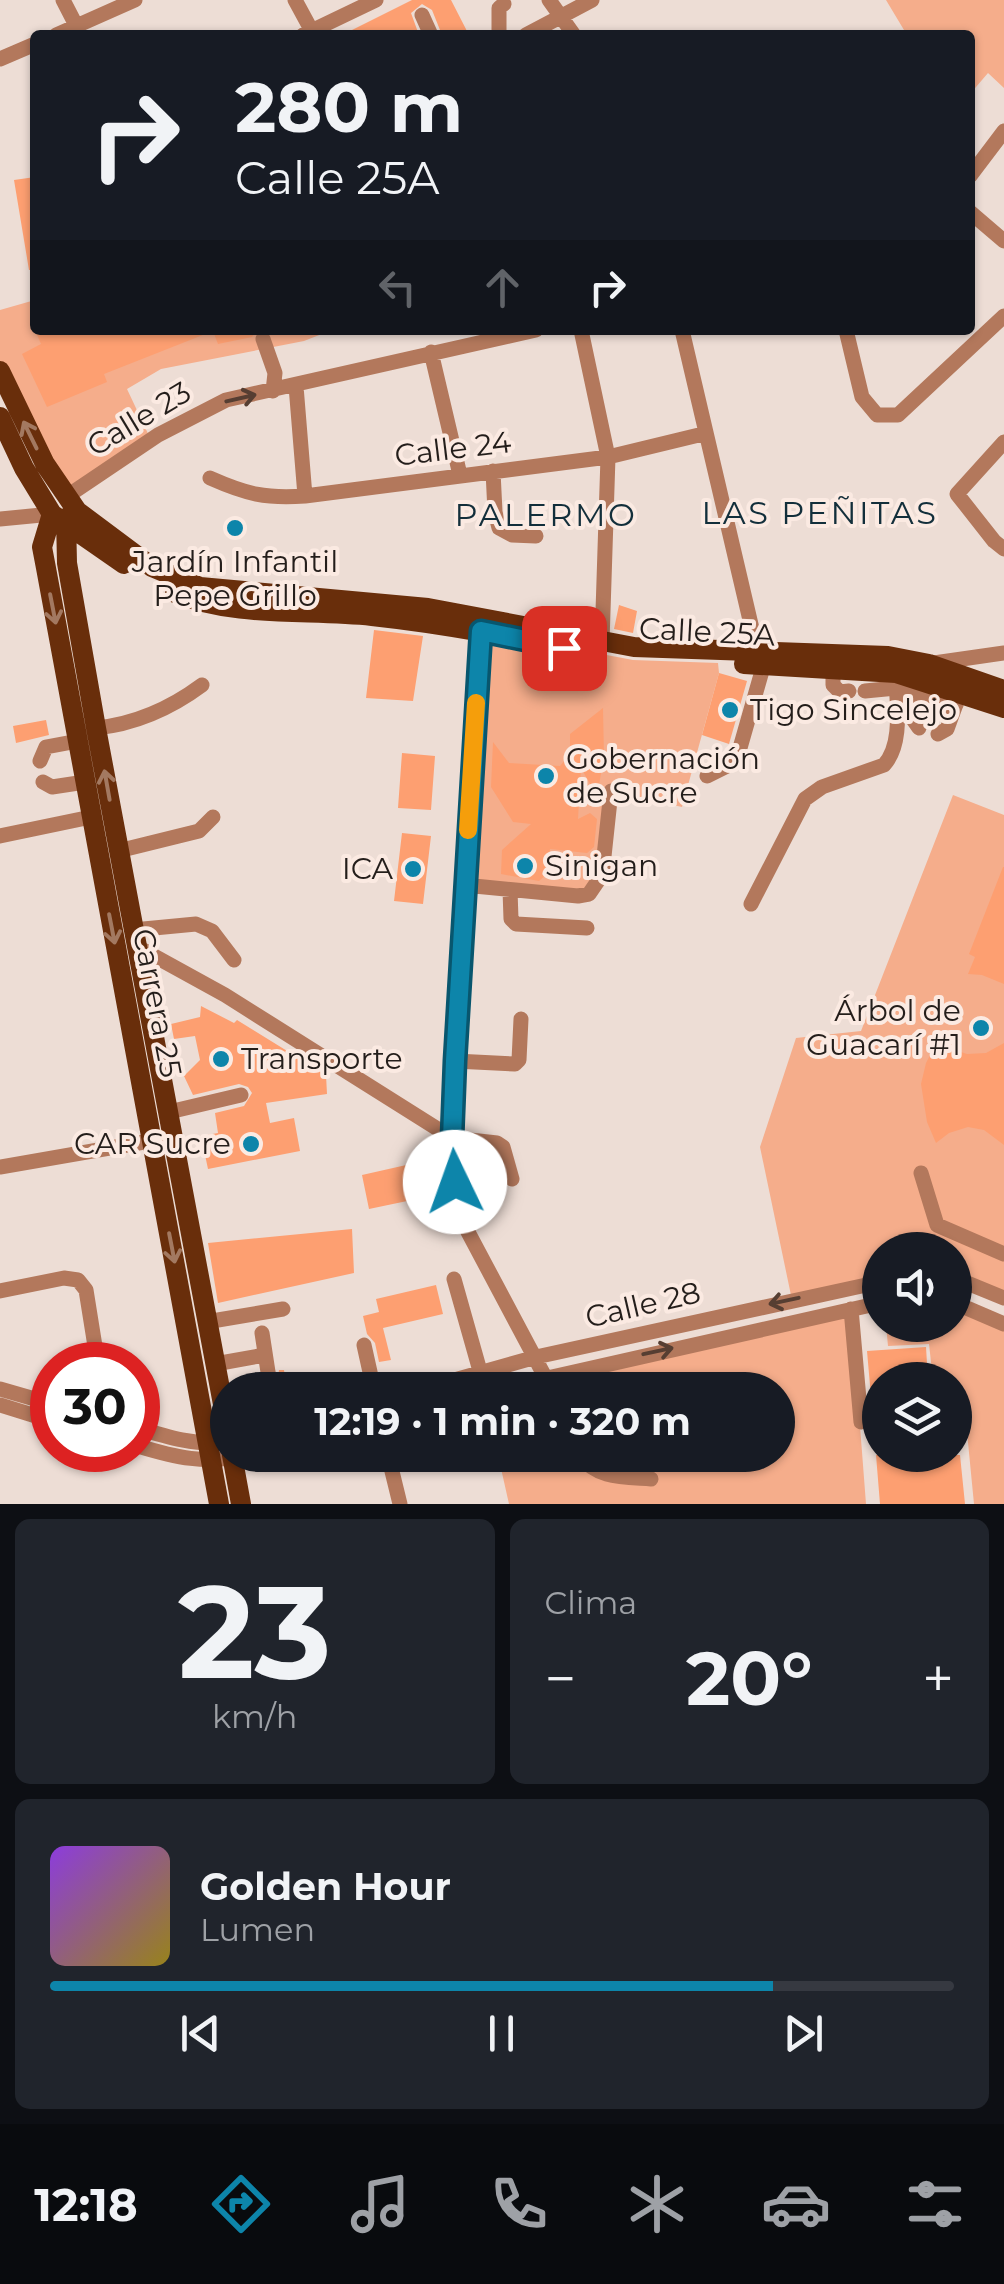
<!DOCTYPE html>
<html lang="es">
<head>
<meta charset="utf-8">
<style>
  body { margin:0; font-family:Montserrat,sans-serif; background:#20242c; color:#f1f3f6; height:100vh; display:flex; flex-direction:column; font-size:38px; white-space:nowrap }
  * { box-sizing:border-box; margin:0 }
  p { font-size:32px; color:#9ea1a6 }
  .icon { flex:none; width:55px; height:55px; fill:none; stroke:currentColor; stroke-width:2; stroke-linecap:round; stroke-linejoin:round }
  .map { position:relative; height:1504px; overflow:hidden }
  .panel { display:flex; flex-direction:column; gap:15px; padding:15px; background:#0d0f14; flex:1 }
  .panel>* { flex:none }
  .top-card { position:absolute; left:30px; top:30px; width:945px; height:305px; border-radius:10px; box-shadow:0 2px 8px #0004; background:#171b24; color:#f1f3f6; overflow:hidden }
  .buttons { position:absolute; left:862px; top:1232px; display:grid; gap:20px }
  .buttons a { display:grid; place-items:center; width:110px; height:110px; border-radius:50%; background:#171b24; box-shadow:0 2px 8px #0004; font-size:50px }
  .speed { position:absolute; left:30px; top:1342px; display:flex; gap:20px; font-size:50px; font-weight:700; text-align:center }
  .speed>* { display:grid; place-content:center; width:130px; height:130px; border-radius:50%; background:#171b24; box-shadow:0 2px 8px #0004; line-height:1 }
  .speed .limit { border:15px solid #d22; background:#fff; color:#111 }
  .pin { position:absolute; display:grid; place-items:center; width:85px; height:85px; color:#fff; margin:-42px; border-radius:20px; box-shadow:0 5px 15px #0006 }
  .me { position:absolute; width:110px; margin:-55px; rotate:357deg; stroke-linejoin:round; filter:drop-shadow(0 0 8px #0008) }
  .turn { display:flex; align-items:center; gap:35px; height:210px; padding:0 40px; font-size:45px }
  .turn .icon { width:130px; height:130px; stroke-width:2.5 }
  .turn b { display:block; font-size:70px; line-height:85px }
  .lanes { display:flex; align-items:center; height:95px; padding:0 40px; background:#0003; justify-content:center; gap:50px; direction:ltr }
  .lanes .off { opacity:.35 }
  .big { font-size:75px; font-weight:700; line-height:1.1 }
  .panel .tile { flex:1; display:flex; flex-direction:column; justify-content:center; gap:15px; min-width:0; padding:0 35px; border-radius:15px; background:#20242c }
  .panel .dial { align-items:center; gap:0 }
  .dial b { font-size:130px; line-height:1 }
  .song { display:flex; align-items:center; gap:30px }
  .cover { width:120px; height:120px; border-radius:15px; background:linear-gradient(135deg,hsl(270 70% 55%),hsl(50 70% 35%)) }
  .played { height:10px; border-radius:5px; background:linear-gradient(90deg,#0d85aa 80%,#363941 80%) }
  .keys { display:flex; justify-content:space-around; direction:ltr }
  .heat { display:flex; justify-content:space-between; align-items:center; font-size:55px; direction:ltr }
  .panel .tiles { flex:1; display:grid; gap:15px; grid-template-columns:1fr 1fr }
  .tile:last-child { grid-column:span 2 }
  .trip { position:absolute; left:210px; top:1372px; width:585px; height:100px; border-radius:50px; background:#171b24; box-shadow:0 2px 8px #0004; font-weight:700; line-height:100px; text-align:center }
  .tabs { display:flex; height:160px; justify-content:space-around; align-items:center; background:#090b0e; color:#9ea1a6 }
  .tabs .icon { width:70px; height:70px }
  .tabs .active { color:#0d85aa }
  .tabs b { font-size:45px; color:#f1f3f6 }
  .map>svg:first-child { display:block }
  .green { fill:#f5ad8b }
  .building { fill:#fd9f71 }
  .lines { fill:none; stroke-linecap:round; stroke-linejoin:round }
  .minor-tunnel { stroke:#c5b7b0; stroke-width:15; stroke-dasharray:15 8; stroke-linecap:butt }
  .minor { stroke:#b3785c; stroke-width:15 }
  .major { stroke:#692e0b; stroke-width:20 }
  .oneway { stroke:#563e32 }
  .oneway2 { stroke:#a37961 }
  .route-casing { stroke:#08566e; stroke-width:25 }
  .route { stroke:#0d85aa; stroke-width:18 }
  .slow { stroke:#f59e0b; stroke-width:18 }
  .poi-dot { fill:#0d85aa; stroke:#fbeae2; stroke-width:4 }
  .labels { text-anchor:middle; stroke-width:8; stroke-linejoin:round; paint-order:stroke }
  .street-label { font-size:30px; fill:#241e1b; stroke:#fbeae2 }
  .poi-label { font-size:30px; fill:#241e1b; stroke:#fbeae2; text-anchor:start }
  .neighbourhood-label { font-size:32px; letter-spacing:2.5px; fill:#132f3b; stroke:#fbeae2 }
</style>
</head>
<body>
<div class="map">
<svg width="1004" height="1504" viewBox="0 0 1004 1504">
  <rect width="100%" height="100%" fill="#edddd5"/>
  <path class="green" d="M886,0H1004V88L988,73L970,94V35H907Z
    M35,300V330H332L304,341L161,369L127,389L151,440L66,497L0,371V310Z
    M481,631L633,660L718,663L719,673L682,807L611,791L605,862L589,894L464,885Z
    M953,795L1004,815V1298L955,1278V1250H880V1282L792,1300L760,1147L796,1038L861,1031Z
    M955,1303L1004,1324V1504H974L963,1391H955V1380H933L929,1344L888,1346L886,1325H955Z
    M851,1309L866,1504H509L498,1455H778V1390H495Z"/>
  <path class="building" d="M412,0H451L469,35H442L432,10L422,4L411,13L419,35H342Z
    M35,177V270H29L14,180Z
    M35,330H257L252,337L218,344L213,331L104,374L107,382L47,407L22,354L41,344Z
    M619,605L637,611L633,633L614,629Z
    M374,630L423,636L413,701L366,698Z
    M719,673L747,681L729,744L702,735Z
    M603,708L604,757L597,796L581,768L578,819L590,813L597,819L594,847L587,853L550,849L547,874L539,881L501,874L502,850L531,824L513,822L491,787L493,742L509,763L560,766L570,754V734Z
    M46,720L49,735L16,743L13,726Z
    M402,753L435,756L431,810L398,808Z
    M402,833L431,836L423,904L394,901Z
    M1003,867H1004V984L982,975L968,974L975,957L969,954Z
    M201,1006L234,1023L237,1020L326,1075L327,1094L266,1103L270,1123L294,1118L300,1151L208,1169L201,1136L218,1133L215,1113L244,1106L252,1093L248,1087L239,1084L193,1095L184,1076L200,1060L195,1036L174,1039L171,1024L200,1017Z
    M941,1034L952,1049L967,1054L986,1053L1004,1043V1145L984,1130L968,1127L949,1133L936,1143L927,1122L921,1084L926,1063Z
    M424,1161L431,1196L369,1209L362,1175Z
    M352,1229L354,1273L218,1303L208,1243Z
    M436,1285L443,1314L383,1328L391,1360L379,1362L375,1343L367,1334L363,1316L379,1312L376,1299Z
    M926,1347L928,1380H880V1407L872,1408L867,1351Z
    M279,1370H284L287,1390H250L248,1375L257,1374L263,1382L271,1383L278,1377Z
    M876,1455H960L965,1504H880Z"/>
  <g class="lines">
    <path class="minor-tunnel" d="M268,1372L271,1390"/>
    <path class="minor" d="M63,0L79,31
      M295,0L314,35
      M549,0L574,35
      M422,15L431,35
      M56,35L135,0
      M303,35L376,0
      M499,35V8L504,4
      M526,35L592,0
      M0,59L35,44
      M970,176L1004,131
      M970,212L1004,241
      M581,330L608,457L602,642
      M682,330L757,650
      M846,330L862,397L877,415H898L1004,316
      M263,339L275,373L273,391
      M431,352L460,475
      M296,386L305,496
      M1004,442L957,494L994,541L1004,549
      M493,471L495,512L499,528L512,535L536,536
      M210,478C246,494 266,499 305,496L608,457L703,434
      M66,497L158,435L226,400L536,330
      M0,519L52,514
      M481,631L455,1061L452,1138L455,1182L468,1232L552,1390
      M934,663L1004,653
      M833,668V685L840,692L849,691
      M914,686L912,718L919,728
      M865,691L896,688L956,705
      M96,728C136,724 171,708 202,685
      M938,734L947,729L959,696
      M40,761L46,747L78,741
      M707,776L731,764L738,755L764,664
      M43,782L52,787L85,782
      M0,836L91,817
      M118,851L199,831L213,817
      M464,885L578,896L589,894L602,875L611,791
      M510,890L511,919L516,924L587,928
      M751,904L805,799L822,787L884,765C904,743 896,701 896,673
      M133,930L196,924L212,931L234,960
      M136,946L225,995L452,1138L497,1143L503,1147L512,1179
      M455,1061L515,1064L519,1060L521,1019
      M169,1112L241,1095
      M0,1167L173,1137
      M921,1173L937,1225L1004,1254
      M955,1278L1004,1298
      M454,1279L480,1371
      M0,1291L64,1278L78,1280L86,1290L98,1365
      M955,1303L1004,1324
      M851,1309L861,1422
      M206,1322L283,1309
      M262,1333L268,1372
      M364,1345L374,1390
      M215,1364L265,1355
      M0,1389L52,1404
      M419,1390L536,1357L880,1282
      M495,1390L880,1303
      M0,1405L52,1421
      M138,1428C167,1437 196,1446 228,1442
      M138,1446C174,1457 207,1465 245,1455
      M388,1455L400,1504
      M579,1455C598,1479 622,1477 651,1479"/>
    <path class="major" d="M0,371L45,464L77,511L152,567L200,587L428,608L634,647L888,656L929,664L1004,690
      M0,417L24,468L52,514L124,564
      M52,514L42,547L46,568L219,1504
      M66,518L67,563L96,728L228,1431
      M175,593C236,618 308,609 372,616C446,624 518,638 591,653
      M744,664L896,673L1004,708
      M232,1455L241,1504"/>
  </g>
  <defs><path id="oneway-shaft" d="M-6 0H5M1.5-3L5.5 0L1.5 3" fill="none" stroke-width="1.6" stroke-linecap="round" stroke-linejoin="round" transform="scale(2.5)"/></defs>
  <g class="oneway">
    <use href="#oneway-shaft" transform="translate(241 398) rotate(-13)"/>
    <use href="#oneway-shaft" transform="translate(784 1301) rotate(168)"/>
    <use href="#oneway-shaft" transform="translate(658 1351) rotate(-12)"/>
  </g>
  <g class="oneway2">
    <use href="#oneway-shaft" transform="translate(30 435) rotate(-116)"/>
    <use href="#oneway-shaft" transform="translate(53 609) rotate(79)"/>
    <use href="#oneway-shaft" transform="translate(107 785) rotate(-100)"/>
    <use href="#oneway-shaft" transform="translate(112 929) rotate(79)"/>
    <use href="#oneway-shaft" transform="translate(172 1248) rotate(79)"/>
  </g>
  <g class="lines">
    <defs>
      <path id="route" d="M455,1182L452,1138L455,1061L481,631L564,648"/>
    </defs>
    <use href="#route" class="route-casing"/>
    <use href="#route" class="route"/>
    <path class="slow" d="M468,830L476,703"/>
  </g>
  <g class="poi-dot">
    <circle cx="235" cy="528" r="10"/>
    <circle cx="730" cy="710" r="10"/>
    <circle cx="546" cy="776" r="10"/>
    <circle cx="525" cy="866" r="10"/>
    <circle cx="413" cy="869" r="10"/>
    <circle cx="981" cy="1028" r="10"/>
    <circle cx="221" cy="1059" r="10"/>
    <circle cx="251" cy="1144" r="10"/>
  </g>
  <g class="labels">
    <g class="street-label">
      <text transform="translate(139 419) rotate(-31)" y="10">Calle 23</text>
      <text transform="translate(453 449) rotate(-7)" y="10">Calle 24</text>
      <text transform="translate(707 632) rotate(3)" y="10">Calle 25A</text>
      <text transform="translate(157 1003) rotate(79)" y="10">Carrera 25</text>
      <text transform="translate(643 1305) rotate(-13)" y="10">Calle 28</text>
    </g>
    <g class="poi-label">
      <text x="235" y="572" text-anchor="middle">Jardín Infantil<tspan x="235" dy="34">Pepe Grillo</tspan></text>
      <text x="750" y="720">Tigo Sincelejo</text>
      <text x="566" y="769">Gobernación<tspan x="566" dy="34">de Sucre</tspan></text>
      <text x="545" y="876">Sinigan</text>
      <text x="393" y="879" text-anchor="end">ICA</text>
      <text x="961" y="1021" text-anchor="end">Árbol de<tspan x="961" dy="34">Guacarí #1</tspan></text>
      <text x="241" y="1069">Transporte</text>
      <text x="231" y="1154" text-anchor="end">CAR Sucre</text>
    </g>
    <g class="neighbourhood-label">
      <text x="820" y="524">LAS PEÑITAS</text>
      <text x="546" y="526">PALERMO</text>
    </g>
  </g>
</svg>
<div class="buttons">
<a><svg class="icon" aria-label="sound" viewBox="0 0 24 24"><path d="M4 9h4l5-4v14l-5-4H4zM17 9q2 3 0 6"/></svg></a>
<a><svg class="icon" aria-label="layers" viewBox="0 0 24 24"><path d="M12 4l9 5-9 5-9-5zM3 14l9 5 9-5"/></svg></a>
</div>
<div class="speed"><div class="limit">30</div></div>
<div class="pin" style="left:564px;top:648px;background:#d93025"><svg class="icon" aria-label="arrive" viewBox="0 0 24 24"><path d="M6 21V4h12l-3 4 3 4H6"/></svg></div>
<svg class="me" style="left:455px;top:1182px" viewBox="-20 -20 40 40"><circle r="19" fill="#fff"/><path d="M0-13L10 11 0 6-10 11z" fill="#0d85aa"/></svg>
<div class="trip">12:19 · 1 min · 320 m</div>
<div class="top-card">
<div class="turn"><svg class="icon" aria-label="right" viewBox="0 0 24 24"><path d="M7 20v-9h11M14 6l5 5-5 5"/></svg><div><b>280 m</b>Calle 25A</div></div>
<div class="lanes"><svg class="icon off" aria-label="left" viewBox="0 0 24 24"><path d="M17 20v-9H6M10 6l-5 5 5 5"/></svg><svg class="icon off" aria-label="ahead" viewBox="0 0 24 24"><path d="M12 20V5M6 11l6-6 6 6"/></svg><svg class="icon" aria-label="right" viewBox="0 0 24 24"><path d="M7 20v-9h11M14 6l5 5-5 5"/></svg></div>
</div>
</div>
<section class="panel">
<div class="tiles">
<div class="tile dial"><b>23</b><p>km/h</p></div>
<div class="tile"><p>Clima</p>
<div class="heat"><a>−</a><b class="big">20°</b><a>+</a></div>
</div>
<div class="tile">
<div class="song"><i class="cover"></i><div><b>Golden Hour</b><p>Lumen</p></div></div>
<div class="played"></div>
<div class="keys"><svg class="icon" aria-label="previous" viewBox="0 0 24 24"><path d="M18 5L8 12l10 7zM5 5v14"/></svg><svg class="icon" aria-label="pause" viewBox="0 0 24 24"><path d="M8 5v14M16 5v14"/></svg><svg class="icon" aria-label="next" viewBox="0 0 24 24"><path d="M6 5l10 7-10 7zM19 5v14"/></svg></div>
</div>
</div>
</section>
<nav class="tabs">
<b>12:18</b>
<svg class="icon active" aria-label="directions" viewBox="0 0 24 24"><path d="M12 3l9 9-9 9-9-9zM9 14v-3h6M13 9l2 2-2 2"/></svg>
<svg class="icon" aria-label="music" viewBox="0 0 24 24"><path d="M9 18V5l10-2v13"/><circle cx="6" cy="18" r="3"/><circle cx="16" cy="16" r="3"/></svg>
<svg class="icon" aria-label="phone" viewBox="0 0 24 24"><path d="M5 4h4l2 5-3 2q2 4 5 5l2-3 5 2v4C11 20 4 13 5 4z"/></svg>
<svg class="icon" aria-label="climate" viewBox="0 0 24 24"><path d="M12 3v18M4 7l16 10M4 17L20 7"/></svg>
<svg class="icon" aria-label="car" viewBox="0 0 24 24"><path d="M5 17H2v-5l4-1 3-4h7l3 4 3 1v5h-3M9 17h6M6 11h13"/><circle cx="7" cy="17" r="2"/><circle cx="17" cy="17" r="2"/></svg>
<svg class="icon" aria-label="filters" viewBox="0 0 24 24"><path d="M4 7h16M4 17h16"/><circle cx="9" cy="7" r="2"/><circle cx="15" cy="17" r="2"/></svg>
</nav>
</body>
</html>
